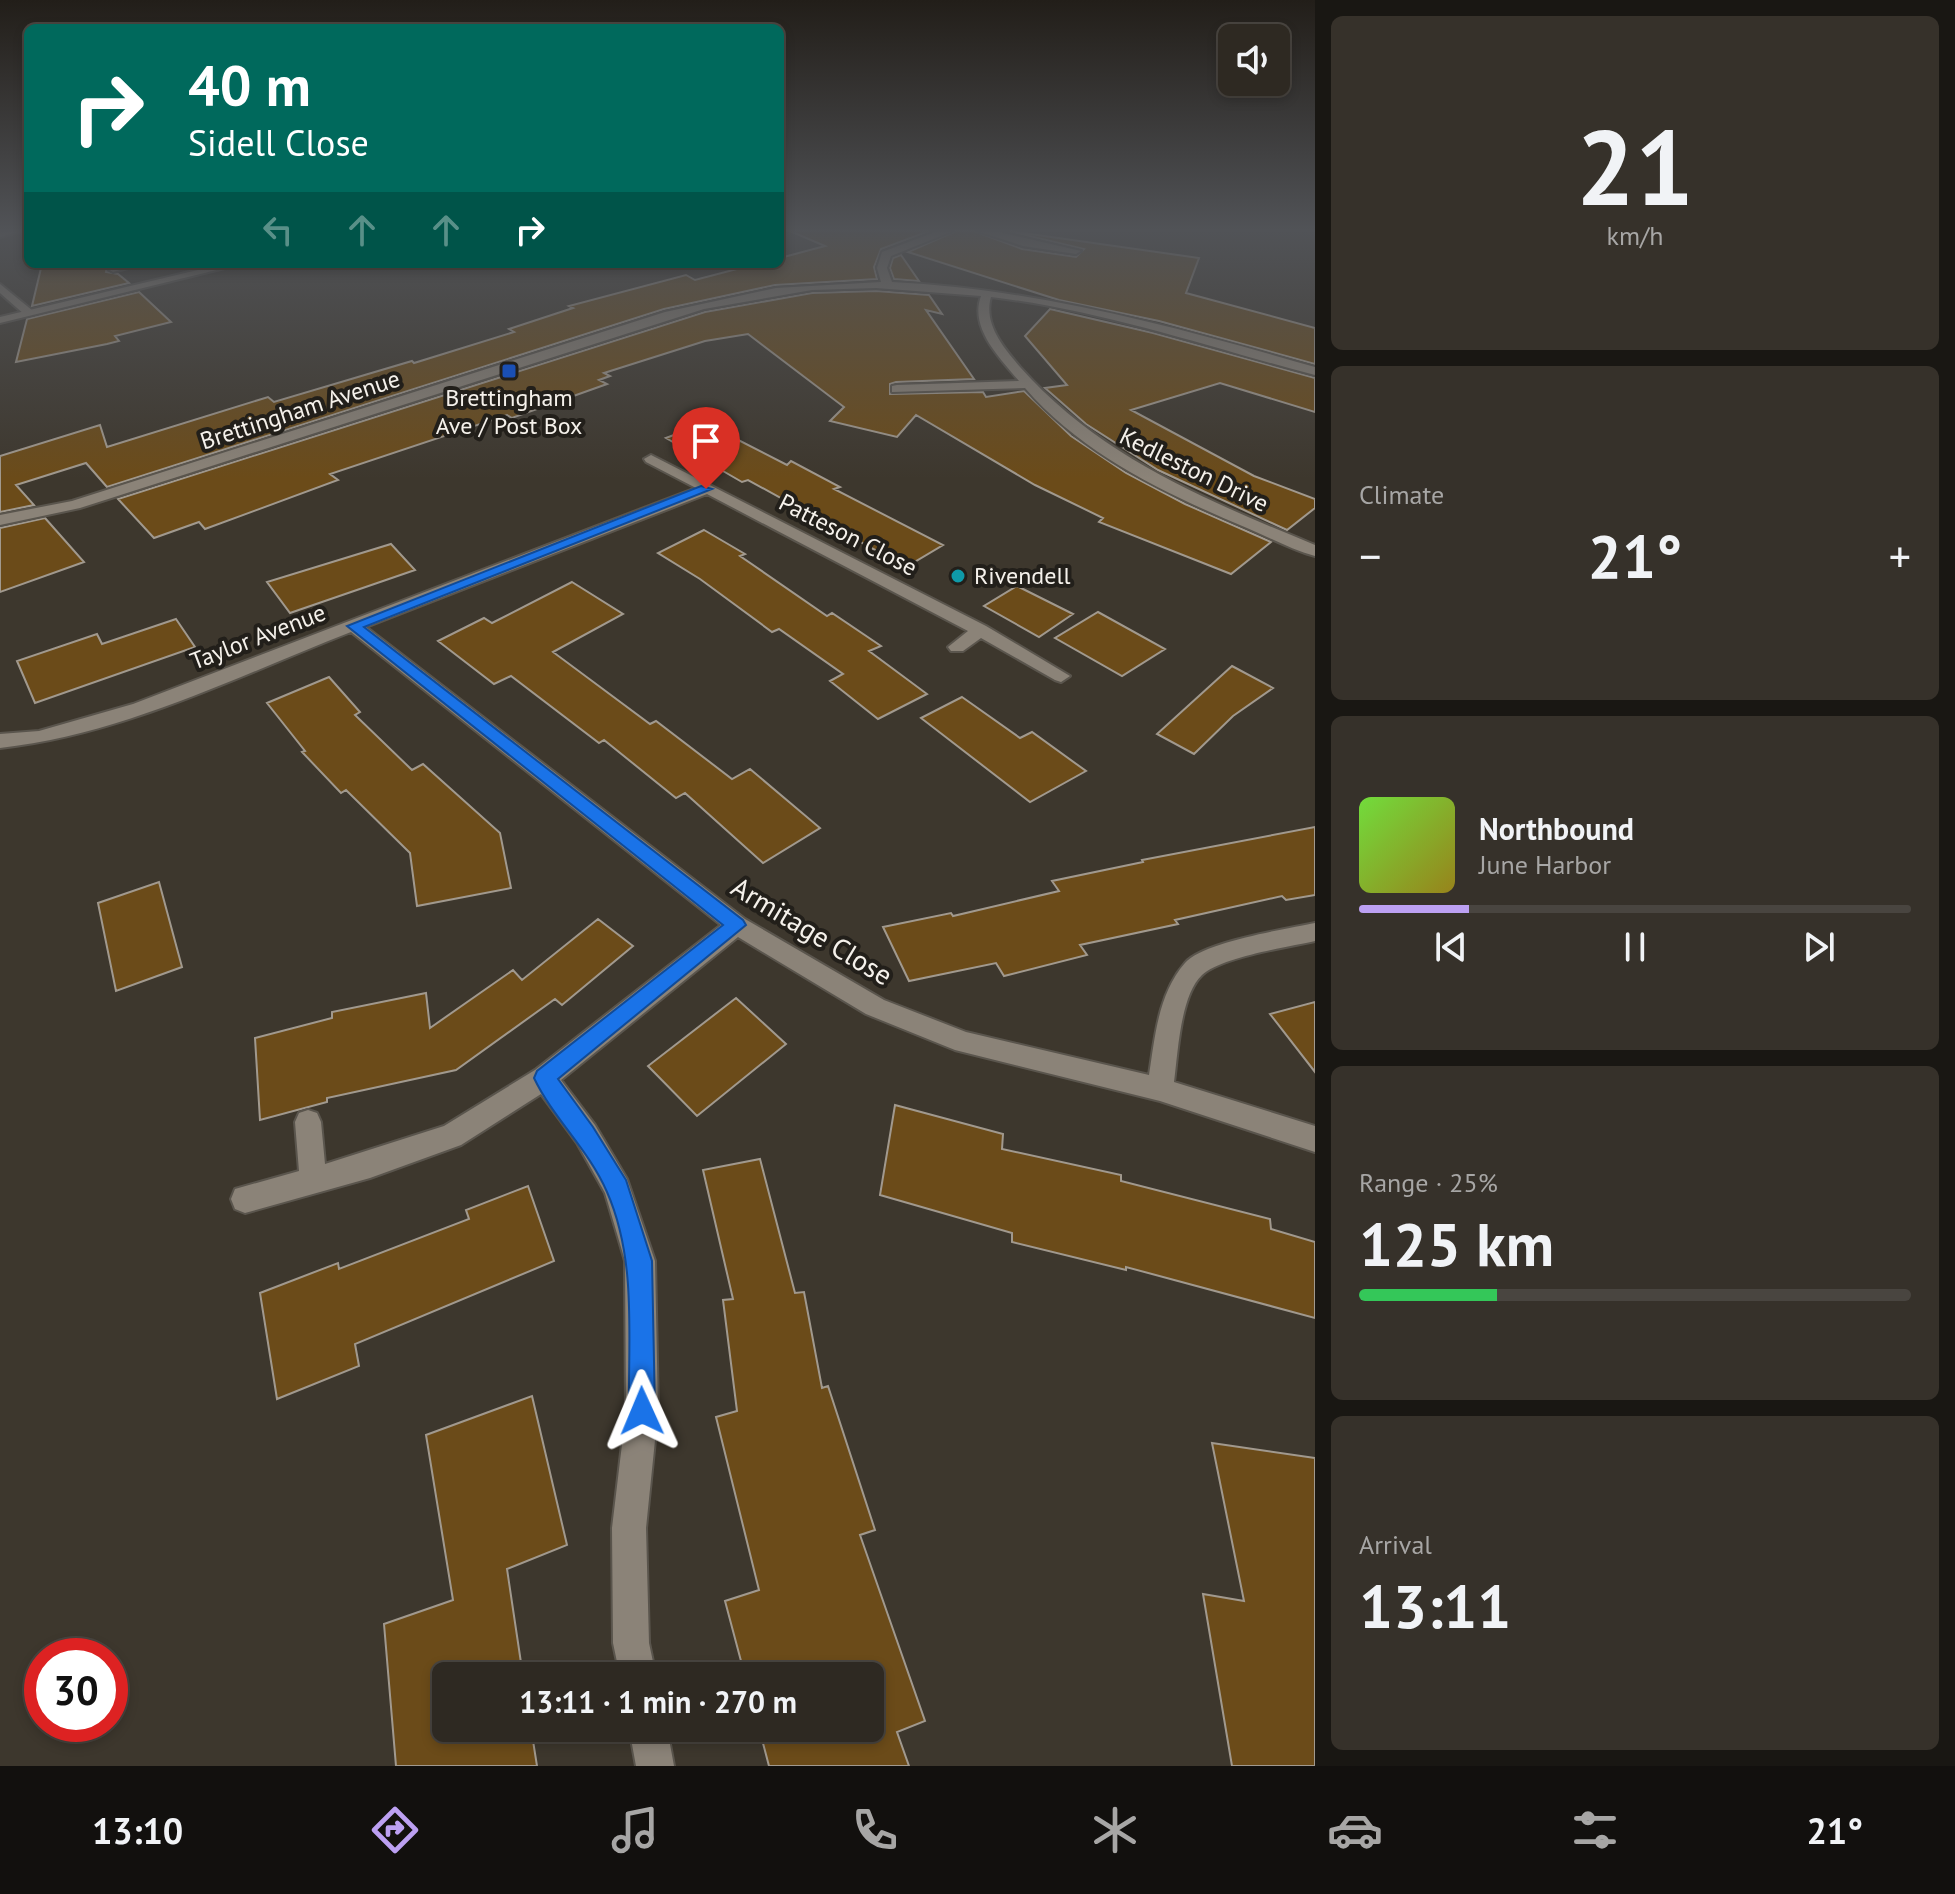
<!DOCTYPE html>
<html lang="en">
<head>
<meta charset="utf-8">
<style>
  body { margin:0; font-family:"PT Sans",sans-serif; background:#36312a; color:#f1f3f6; height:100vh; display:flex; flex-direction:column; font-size:30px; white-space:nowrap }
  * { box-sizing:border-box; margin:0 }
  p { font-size:26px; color:#a7a6a5 }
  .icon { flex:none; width:44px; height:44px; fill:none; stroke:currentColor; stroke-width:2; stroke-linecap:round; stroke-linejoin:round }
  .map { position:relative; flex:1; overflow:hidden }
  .drawer { display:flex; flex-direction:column; gap:16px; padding:16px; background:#191713; width:640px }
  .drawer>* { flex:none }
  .top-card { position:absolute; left:24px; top:24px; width:760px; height:244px; border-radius:12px; box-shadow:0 4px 12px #0003,0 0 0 2px #494540; background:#00695c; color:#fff; overflow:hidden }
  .fabs { position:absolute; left:1218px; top:24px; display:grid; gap:16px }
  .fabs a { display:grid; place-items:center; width:72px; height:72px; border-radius:12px; background:#2e2922; box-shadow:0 4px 12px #0003,0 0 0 2px #494540; font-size:40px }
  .speed { position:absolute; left:24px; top:1638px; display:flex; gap:16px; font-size:40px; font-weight:700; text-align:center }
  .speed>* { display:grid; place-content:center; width:104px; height:104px; border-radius:50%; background:#2e2922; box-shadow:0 4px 12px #0003,0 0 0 2px #494540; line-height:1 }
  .speed .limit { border:12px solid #d22; background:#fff; color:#111 }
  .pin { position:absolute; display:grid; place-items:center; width:68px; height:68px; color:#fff; margin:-82px -34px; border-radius:50% 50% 50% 0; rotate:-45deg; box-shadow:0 0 8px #0007 }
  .pin .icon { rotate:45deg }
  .me { position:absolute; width:88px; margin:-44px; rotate:359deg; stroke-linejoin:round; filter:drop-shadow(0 0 6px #0008) }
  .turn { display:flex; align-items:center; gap:28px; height:168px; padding:0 32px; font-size:36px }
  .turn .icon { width:104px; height:104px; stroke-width:2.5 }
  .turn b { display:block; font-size:56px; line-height:68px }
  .lanes { display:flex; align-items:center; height:76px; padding:0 32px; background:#0003; justify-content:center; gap:40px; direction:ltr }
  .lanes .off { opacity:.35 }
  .big { font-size:60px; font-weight:700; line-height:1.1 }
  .drawer .tile { flex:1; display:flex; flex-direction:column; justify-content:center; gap:12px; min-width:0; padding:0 28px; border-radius:12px; background:#36312a }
  .drawer .dial { align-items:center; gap:0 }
  .dial b { font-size:104px; line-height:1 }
  .song { display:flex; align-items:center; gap:24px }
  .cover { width:96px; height:96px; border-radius:12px; background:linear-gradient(135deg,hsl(100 70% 55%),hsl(50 70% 35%)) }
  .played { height:8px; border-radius:4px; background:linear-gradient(90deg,#bca0f2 20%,#494540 20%) }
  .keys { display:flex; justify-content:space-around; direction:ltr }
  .heat { display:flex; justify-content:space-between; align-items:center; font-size:44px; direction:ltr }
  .charge { height:12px; border-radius:6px; background:linear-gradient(90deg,#34c759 25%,#494540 0) }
  .trip { position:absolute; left:432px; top:1662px; width:452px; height:80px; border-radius:12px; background:#2e2922; box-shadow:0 4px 12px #0003,0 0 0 2px #494540; font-weight:700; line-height:80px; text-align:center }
  .tab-bar { display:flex; height:128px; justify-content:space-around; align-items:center; background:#12100e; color:#a7a6a5 }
  .tab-bar .icon { width:56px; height:56px }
  .tab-bar .on { color:#bca0f2 }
  .tab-bar b { font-size:36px; color:#f1f3f6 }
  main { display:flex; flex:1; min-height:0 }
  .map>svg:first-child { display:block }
  .building { fill:#6b4b19; stroke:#a1998e; stroke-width:2 }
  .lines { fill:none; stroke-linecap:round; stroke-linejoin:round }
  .minor-casing { stroke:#5a554d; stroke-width:4 }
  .tertiary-casing { stroke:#5a554d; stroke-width:4 }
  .minor { fill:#8b8378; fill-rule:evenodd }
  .tertiary { fill:#8b8378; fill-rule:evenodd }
  .route { fill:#1a73e8; stroke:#114b97; stroke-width:2 }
  .transit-dot { fill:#1a4fb4; stroke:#221f1a; stroke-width:3 }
  .culture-dot { fill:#0f9aa8; stroke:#221f1a; stroke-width:3 }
  .labels { text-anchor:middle; stroke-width:8; stroke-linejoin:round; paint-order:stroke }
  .far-poi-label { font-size:24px; fill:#f5f1eb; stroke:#221f1a }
  .far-street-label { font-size:24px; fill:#f5f1eb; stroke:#221f1a }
  .street-label { font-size:28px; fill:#f5f1eb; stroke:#221f1a }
</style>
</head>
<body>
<main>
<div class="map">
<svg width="1315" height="1766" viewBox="0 0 1315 1766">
  <rect width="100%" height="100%" fill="#3d372d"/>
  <path class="building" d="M790,231H929L881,249L874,267L877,279L775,285L664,309L107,487L86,463L16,485L34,505L0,512V456L100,425L107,447L268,397L274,402L412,361L414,363L514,332L509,329L573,308L569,306L686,275L695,280L756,264H780V258L825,246Z
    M956,231H974L1022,249L1076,257L1084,249L1009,231L1199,258L1186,293L1315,328V364L1159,321L1059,300L908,252Z
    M901,255L919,281L894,279L890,268L893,258Z
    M42,264H108L106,272L118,274L129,283L32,306Z
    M876,291L929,295L942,314L926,310L974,379L896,382L890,384V394L983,392L986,397L1024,391L1071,436L1126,473L1185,504L1271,542L1231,574L1099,522L1103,518L1035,485L916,415L897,437L830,421L844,407L748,334L705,341L604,373L610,376L599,380L607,384L512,418L507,415L330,474L338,480L205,529L199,522L154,538L118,499L705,312L812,293Z
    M139,292L171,322L115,336L119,341L107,344L16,362L27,319Z
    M1050,309L1153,333L1315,378V412L1220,383L1131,410L1254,476L1315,499V508L1287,530L1158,470L1086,424L1045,388L1067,385L1025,336Z
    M705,423L787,465L791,461L840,487L834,489L943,545L906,567L748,480L742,482L666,438Z
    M45,518L84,562L0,592V528Z
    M704,530L745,554L740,556L827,616L832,613L881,646L869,651L927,694L878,719L830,681L843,674L779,629L772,632L700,579L658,553Z
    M391,544L415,570L290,613L267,582Z
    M572,582L623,614L553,652L650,724L656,721L732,779L750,769L820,828L763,863L685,793L676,798L604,740L599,743L511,676L494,684L438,641L484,618L492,623Z
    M1017,586L1073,614L1039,637L984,606Z
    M1098,612L1165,649L1122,676L1055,638Z
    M176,619L195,647L35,703L17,661L97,634L102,644Z
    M1232,666L1273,688L1233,716L1194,754L1157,734Z
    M329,677L360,712L355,715L412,770L423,764L500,833L511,888L417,906L410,853L346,790L341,793L302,752L305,751L267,703Z
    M962,697L1020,738L1032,732L1086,771L1030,802L921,718Z
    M1315,827V895L1286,900L1282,896L1175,920L1178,924L1080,945L1087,955L1004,976L996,963L909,981L883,927L951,913L953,916L1059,891L1052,881L1143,862L1142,860Z
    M159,882L182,967L116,991L98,903Z
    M598,919L633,946L562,1005L555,999L456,1070L327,1098V1102L260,1120L255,1038L332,1018V1012L426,993L430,1028L513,970L522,980Z
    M736,998L786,1044L697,1116L648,1066Z
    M1315,1002V1072L1270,1014Z
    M895,1105L1003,1134L1002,1149L1121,1175V1181L1270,1219L1271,1229L1315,1242V1318L1126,1267V1270L1012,1242V1233L880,1195Z
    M760,1159L795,1293L804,1292L822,1388L828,1386L875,1530L860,1535L925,1721L897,1732L909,1766H769L759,1728H870V1676H745L725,1601L759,1590L716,1417L737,1411L723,1300L733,1299L703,1170Z
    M528,1186L554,1261L355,1344L359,1366L277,1399L260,1293L338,1263L339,1269L469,1219L466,1210Z
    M532,1396L567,1545L507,1569L523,1676H446V1728H531L537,1766H396L384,1624L453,1600L426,1435Z
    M1212,1443L1315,1458V1766H1232L1203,1594L1244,1601Z"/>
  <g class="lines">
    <defs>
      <path id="minor" d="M0,231H21L0,237Z
        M938,231H953L891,256L887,268L892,282C1037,289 1176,327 1315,367V375C1207,347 1102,310 991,297C983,324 1004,348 1020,367C1100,457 1206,500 1315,545V556C1292,550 1269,537 1247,528C1166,494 1083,455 1025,388L892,392V386L897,385L1019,381C1000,358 969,328 981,296L876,288L812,290L704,309L80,508L0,525V515L72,501L665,312L776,288L881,282L877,268L882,252Z
        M977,231H994L1081,251L1076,254L1023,246Z
        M122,264H142L113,272L108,269Z
        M0,284L33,311V315H25L0,293Z
        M651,455L986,626L1070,676L1061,682L1055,680L981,638L963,651H951L948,647L968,631L707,494L366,627L745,919L884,1000L966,1032L1149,1075C1155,1037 1158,994 1185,963C1203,942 1286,929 1315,923V941C1288,947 1221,957 1202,975C1180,996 1178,1053 1174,1082L1315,1126V1152L1160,1101L955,1050L866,1014L738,937L561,1080L595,1125L627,1179L655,1261L658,1411L646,1528L649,1643L656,1676H620L613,1643L612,1528L626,1411L625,1261L605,1193L577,1143L541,1094L461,1145L370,1178L245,1213L235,1209L231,1199L235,1189L299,1171L295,1122L299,1113L308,1110L317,1113L321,1122L325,1164L444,1126L535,1070L721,925L351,632C238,676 122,735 0,748V734L39,731L133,704L696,488L646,462L644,459Z
        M629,1728H667L674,1766H636Z"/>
      <path id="tertiary" d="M223,264H241L0,323V317Z"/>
    </defs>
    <use href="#minor" class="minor-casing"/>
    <use href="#tertiary" class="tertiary-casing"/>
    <use href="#minor" class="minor"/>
    <use href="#tertiary" class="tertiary"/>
  </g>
  <linearGradient id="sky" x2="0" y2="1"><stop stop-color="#221e19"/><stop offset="0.48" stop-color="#515357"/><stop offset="1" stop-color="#515357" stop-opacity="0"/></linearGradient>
  <rect width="1315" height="479" fill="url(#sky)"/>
  <path class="route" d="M701,486L712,489L364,627L743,920L746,925L558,1079L593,1127L626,1180L652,1261L655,1411L651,1420L642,1424L633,1420L629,1411C628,1338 637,1260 607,1192C589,1150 553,1118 534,1078L537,1071L723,925L347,626Z"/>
  <rect class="transit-dot" x="501" y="363" width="16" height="16" rx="4"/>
  <circle class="culture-dot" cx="958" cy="576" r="8"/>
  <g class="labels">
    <g class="far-poi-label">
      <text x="509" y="406">Brettingham<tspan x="509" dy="28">Ave / Post Box</tspan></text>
      <text x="974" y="584" text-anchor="start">Rivendell</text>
    </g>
    <g class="far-street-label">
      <text transform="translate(300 410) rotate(-18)" y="8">Brettingham Avenue</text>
      <text transform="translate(1194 470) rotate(26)" y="8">Kedleston Drive</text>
      <text transform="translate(848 535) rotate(27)" y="8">Patteson Close</text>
      <text transform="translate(258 637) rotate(-21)" y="8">Taylor Avenue</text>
    </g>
    <g class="street-label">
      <text transform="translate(812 931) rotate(31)" y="10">Armitage Close</text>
    </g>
  </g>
</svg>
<div class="fabs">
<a><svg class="icon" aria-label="sound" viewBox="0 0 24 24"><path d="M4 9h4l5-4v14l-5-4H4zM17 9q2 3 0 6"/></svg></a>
</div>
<div class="speed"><div class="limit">30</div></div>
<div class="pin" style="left:706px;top:489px;background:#d93025"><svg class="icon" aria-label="arrive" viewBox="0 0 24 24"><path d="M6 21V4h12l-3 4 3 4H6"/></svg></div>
<svg class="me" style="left:642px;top:1411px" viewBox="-20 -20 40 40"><path d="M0-17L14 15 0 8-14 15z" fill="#1a73e8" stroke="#fff" stroke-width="4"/></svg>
<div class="trip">13:11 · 1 min · 270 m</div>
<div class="top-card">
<div class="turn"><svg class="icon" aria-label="right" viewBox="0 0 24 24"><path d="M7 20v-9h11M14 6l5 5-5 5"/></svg><div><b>40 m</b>Sidell Close</div></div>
<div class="lanes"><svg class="icon off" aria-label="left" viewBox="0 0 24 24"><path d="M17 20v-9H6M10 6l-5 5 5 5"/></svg><svg class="icon off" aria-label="ahead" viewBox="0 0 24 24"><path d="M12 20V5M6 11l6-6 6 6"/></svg><svg class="icon off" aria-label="ahead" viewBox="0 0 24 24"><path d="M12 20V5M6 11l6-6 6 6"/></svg><svg class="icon" aria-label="right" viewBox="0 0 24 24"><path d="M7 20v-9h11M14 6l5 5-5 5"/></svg></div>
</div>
</div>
<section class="drawer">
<div class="tile dial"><b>21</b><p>km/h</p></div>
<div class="tile"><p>Climate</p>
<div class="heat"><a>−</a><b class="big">21°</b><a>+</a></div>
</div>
<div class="tile">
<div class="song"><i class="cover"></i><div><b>Northbound</b><p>June Harbor</p></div></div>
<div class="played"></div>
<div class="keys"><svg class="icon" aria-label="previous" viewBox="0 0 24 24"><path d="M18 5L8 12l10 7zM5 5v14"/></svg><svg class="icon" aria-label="pause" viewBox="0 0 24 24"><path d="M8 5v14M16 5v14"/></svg><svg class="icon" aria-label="next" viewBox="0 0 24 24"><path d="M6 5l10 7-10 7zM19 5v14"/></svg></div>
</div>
<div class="tile"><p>Range · 25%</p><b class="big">125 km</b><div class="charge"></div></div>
<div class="tile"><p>Arrival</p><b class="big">13:11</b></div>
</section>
</main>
<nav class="tab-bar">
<b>13:10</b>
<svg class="icon on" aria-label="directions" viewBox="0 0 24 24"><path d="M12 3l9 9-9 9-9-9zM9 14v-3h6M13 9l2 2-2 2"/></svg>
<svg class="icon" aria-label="music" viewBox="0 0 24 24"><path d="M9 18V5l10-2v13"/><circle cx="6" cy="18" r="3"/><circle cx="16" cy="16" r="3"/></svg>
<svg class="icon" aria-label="phone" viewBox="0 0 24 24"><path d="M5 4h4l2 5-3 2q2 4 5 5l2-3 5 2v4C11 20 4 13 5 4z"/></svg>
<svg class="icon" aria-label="climate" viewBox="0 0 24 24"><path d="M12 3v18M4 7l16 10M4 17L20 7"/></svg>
<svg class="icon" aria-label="car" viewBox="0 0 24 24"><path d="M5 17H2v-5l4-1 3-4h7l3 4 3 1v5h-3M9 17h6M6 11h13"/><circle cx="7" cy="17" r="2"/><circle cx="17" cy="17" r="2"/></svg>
<svg class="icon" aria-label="filters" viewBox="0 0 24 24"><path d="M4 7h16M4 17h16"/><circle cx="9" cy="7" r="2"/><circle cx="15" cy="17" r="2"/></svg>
<b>21°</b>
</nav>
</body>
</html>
